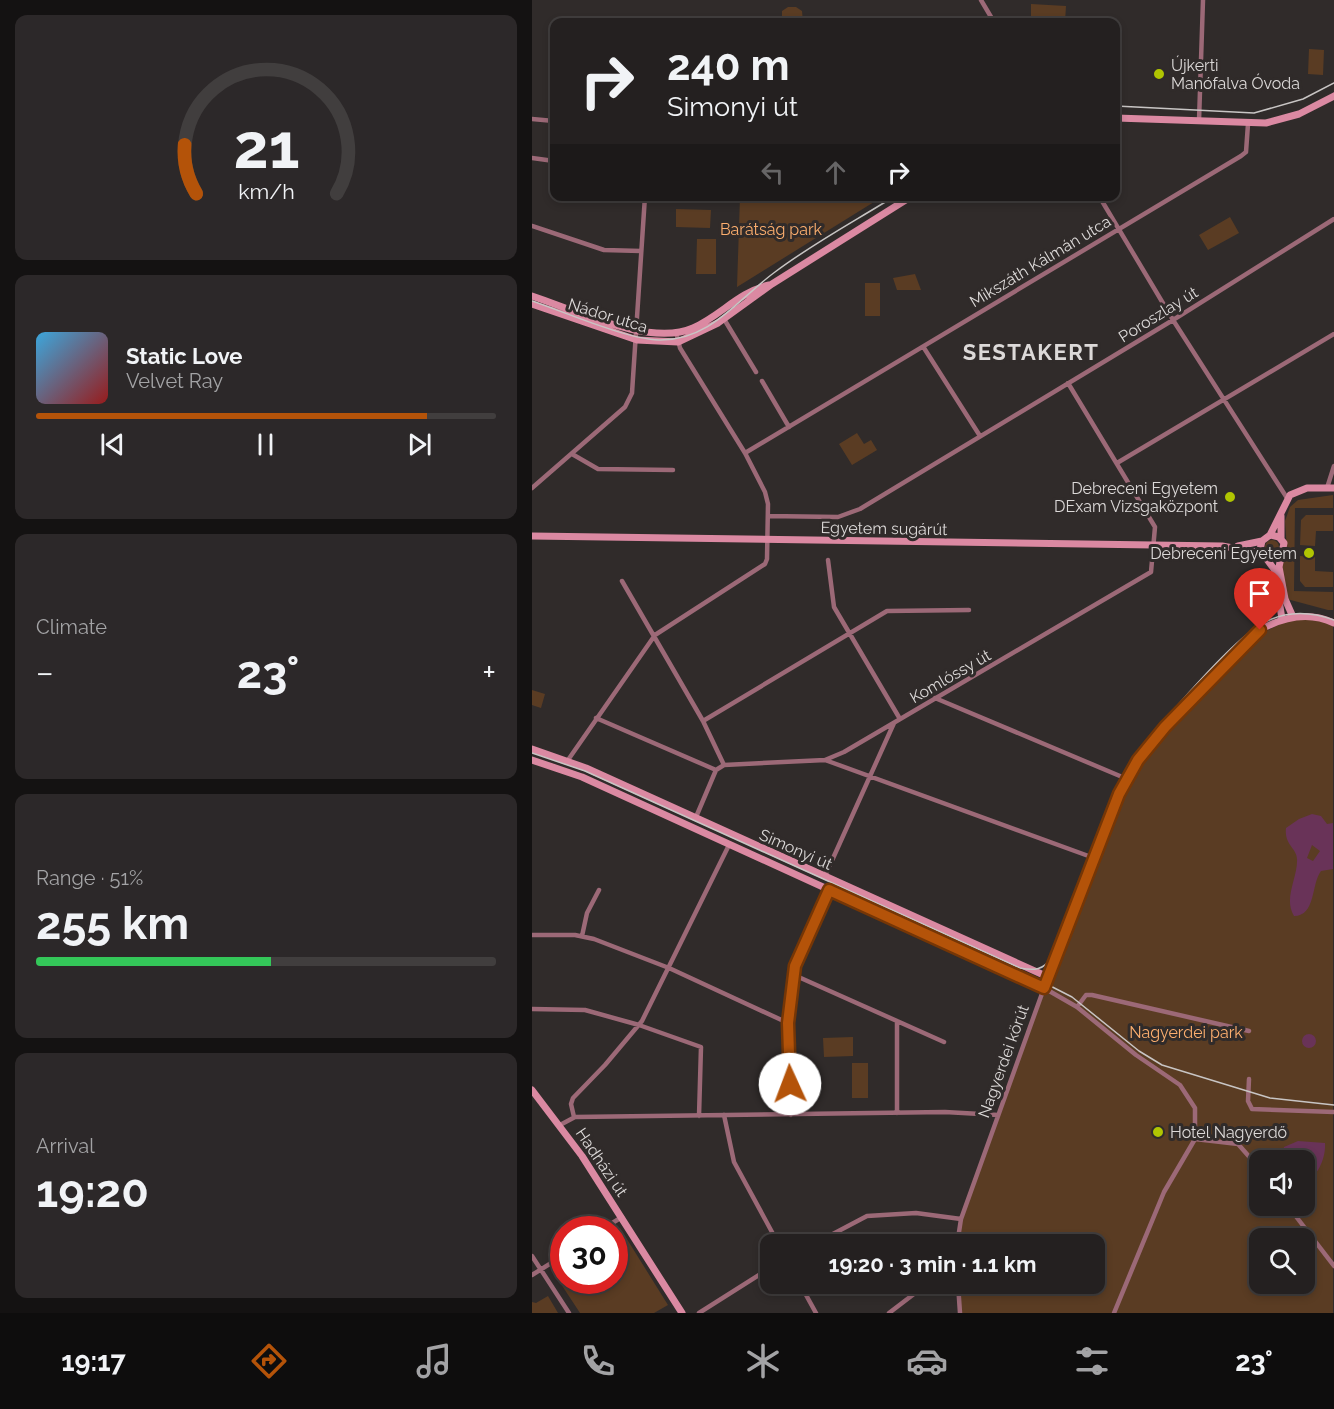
<!DOCTYPE html>
<html lang="en">
<head>
<meta charset="utf-8">
<style>
  body { margin:0; font-family:Raleway,sans-serif; background:#2c2829; color:#f1f3f6; height:100vh; display:flex; flex-direction:column; font-size:22px; white-space:nowrap }
  * { box-sizing:border-box; margin:0 }
  p { font-size:20px; color:#a3a3a5 }
  .icon { flex:none; width:33px; height:33px; fill:none; stroke:currentColor; stroke-width:2; stroke-linecap:round; stroke-linejoin:round }
  .map { position:relative; flex:1; overflow:hidden }
  .side { display:flex; flex-direction:column; gap:15px; padding:15px; background:#141212; width:532px }
  .side>* { flex:none }
  .guide { position:absolute; left:18px; top:18px; width:570px; height:183px; border-radius:12px; box-shadow:0 3px 9px #0003,0 0 0 2px #413e3e; background:#242020; color:#f1f3f6; overflow:hidden }
  .controls { position:absolute; left:717px; top:1150px; display:grid; gap:12px }
  .controls a { display:grid; place-items:center; width:66px; height:66px; border-radius:12px; background:#242020; box-shadow:0 3px 9px #0003,0 0 0 2px #413e3e; font-size:30px }
  .speed { position:absolute; left:18px; top:1216px; display:flex; gap:12px; font-size:30px; font-weight:700; text-align:center }
  .speed>* { display:grid; place-content:center; width:78px; height:78px; border-radius:50%; background:#242020; box-shadow:0 3px 9px #0003,0 0 0 2px #413e3e; line-height:1 }
  .speed .limit { border:9px solid #d22; background:#fff; color:#111 }
  .pin { position:absolute; display:grid; place-items:center; width:51px; height:51px; color:#fff; margin:-62px -26px; border-radius:50% 50% 50% 0; rotate:-45deg; box-shadow:0 0 6px #0007 }
  .pin .icon { rotate:45deg }
  .me { position:absolute; width:66px; margin:-33px; rotate:358deg; stroke-linejoin:round; filter:drop-shadow(0 0 4px #0008) }
  .turn { display:flex; align-items:center; gap:21px; height:126px; padding:0 18px; font-size:27px }
  .turn .icon { width:78px; height:78px; stroke-width:2.5 }
  .turn b { display:block; font-size:42px; line-height:51px }
  .lanes { display:flex; align-items:center; height:57px; padding:0 18px; background:#0003; justify-content:center; gap:30px; direction:ltr }
  .lanes .off { opacity:.35 }
  .big { font-size:45px; font-weight:700; line-height:1.1 }
  .side .tile { flex:1; display:flex; flex-direction:column; justify-content:center; gap:9px; min-width:0; padding:0 21px; border-radius:12px; background:#2c2829 }
  .side .dial { align-items:center; gap:0 }
  .dial svg { height:156px; overflow:visible; fill:none; stroke:#413e3e; stroke-width:7; stroke-linecap:round; text-anchor:middle }
  .dial text { fill:#f1f3f6; stroke:none }
  .song { display:flex; align-items:center; gap:18px }
  .cover { width:72px; height:72px; border-radius:9px; background:linear-gradient(135deg,hsl(200 70% 55%),hsl(0 70% 35%)) }
  .played { height:6px; border-radius:3px; background:linear-gradient(90deg,#b45309 85%,#413e3e 85%) }
  .keys { display:flex; justify-content:space-around; direction:ltr }
  .heat { display:flex; justify-content:space-between; align-items:center; font-size:33px; direction:ltr }
  .charge { height:9px; border-radius:4px; background:linear-gradient(90deg,#34c759 51%,#413e3e 0) }
  .trip { position:absolute; left:228px; top:1234px; width:345px; height:60px; border-radius:12px; background:#242020; box-shadow:0 3px 9px #0003,0 0 0 2px #413e3e; font-weight:700; line-height:60px; text-align:center }
  .tab-bar { display:flex; height:96px; justify-content:space-around; align-items:center; background:#0e0d0d; color:#a3a3a5 }
  .tab-bar .icon { width:42px; height:42px }
  .tab-bar .current { color:#b45309 }
  .tab-bar b { font-size:27px; color:#f1f3f6 }
  main { display:flex; flex:1; min-height:0 }
  .map>svg:first-child { display:block }
  .green { fill:#5a3c23; fill-rule:evenodd }
  .water { fill:#693358; fill-rule:evenodd }
  .lines { fill:none; stroke-linecap:round; stroke-linejoin:round }
  .street { stroke:#9c6977; stroke-width:4.5 }
  .secondary { stroke:#db89a2; stroke-width:7 }
  .tram { stroke:#c8c5c4; stroke-width:1.5 }
  .route-casing { stroke:#753606; stroke-width:15 }
  .route { stroke:#b45309; stroke-width:10 }
  .poi-dot { fill:#b0c502; stroke:#302b2a; stroke-width:2 }
  .labels { text-anchor:middle; stroke-width:6; stroke-linejoin:round; paint-order:stroke }
  .poi-label { font-size:16px; fill:#dcd9d8; stroke:#302b2a; text-anchor:start }
  .park-label { font-size:16px; fill:#fcae6e; stroke:#302b2a }
  .street-label { font-size:16px; fill:#dcd9d8; stroke:#302b2a }
  .district-label { font-size:22px; font-weight:bold; letter-spacing:1.5px; fill:#dcd9d8; stroke:#302b2a }
</style>
</head>
<body>
<main>
<section class="side">
<div class="tile dial"><svg viewBox="0 0 100 80">
<path d="M14 69A42 42 0 1 1 86 69"/>
<path d="M14 69A42 42 0 0 1 8 44" stroke="#b45309"/>
<text x="50" y="56" font-size="32" font-weight="700">21</text>
<text x="50" y="72" font-size="11">km/h</text>
</svg></div>
<div class="tile">
<div class="song"><i class="cover"></i><div><b>Static Love</b><p>Velvet Ray</p></div></div>
<div class="played"></div>
<div class="keys"><svg class="icon" aria-label="previous" viewBox="0 0 24 24"><path d="M18 5L8 12l10 7zM5 5v14"/></svg><svg class="icon" aria-label="pause" viewBox="0 0 24 24"><path d="M8 5v14M16 5v14"/></svg><svg class="icon" aria-label="next" viewBox="0 0 24 24"><path d="M6 5l10 7-10 7zM19 5v14"/></svg></div>
</div>
<div class="tile"><p>Climate</p>
<div class="heat"><a>−</a><b class="big">23°</b><a>+</a></div>
</div>
<div class="tile"><p>Range · 51%</p><b class="big">255 km</b><div class="charge"></div></div>
<div class="tile"><p>Arrival</p><b class="big">19:20</b></div>
</section>
<div class="map">
<svg width="802" height="1313" viewBox="0 0 802 1313">
  <rect width="100%" height="100%" fill="#302b2a"/>
  <path class="green" d="M499,4L534,6L533,22H499Z
    M256,7H264L270,11L271,22H250V11Z
    M777,49L792,50L791,75L776,74Z
    M208,197V196L350,197L205,287Z
    M144,209L179,210L178,228L144,227Z
    M698,217L707,233L676,250L667,235Z
    M165,239H184V274H164Z
    M383,274L389,290H365L361,278Z
    M333,283H348V316H333Z
    M325,433L332,444L339,440L345,450L320,465L307,444Z
    M801,495V508H763L762,591L801,592V610H796L755,599L749,562L755,550L753,521L758,507L766,500Z
    M774,515H801V531H784L783,546L768,545L769,520Z
    M733 547a7 7 0 1 1 14 0a7 7 0 1 1-14 0Z
    M768,556L783,557V571L801,572V587H773L768,581Z
    M761,617L801,623V1313H428L426,1284H562V1245H425L429,1219L480,1075L595,779L638,726L727,635ZM728,1161H772V1206H728ZM728,1239H772V1284H728Z
    M0,690L13,694L9,708L0,705Z
    M321,1037V1056L292,1057L291,1038Z
    M320,1063H336V1098H320Z
    M88,1228L136,1305L122,1313H48L29,1284L33,1281H82L83,1249L89,1245L82,1230L79,1229Z
    M16,1296L26,1313H0V1302L4,1303Z"/>
  <path class="water" d="M780,814L789,816L795,824L801,823V869L789,871C779,884 784,916 762,916C751,898 766,878 765,859C765,848 752,845 754,828L767,819ZM780,845L788,851L781,861L775,858Z
    M770 1041a7 7 0 1 1 14 0a7 7 0 1 1-14 0Z
    M766,1141L793,1143C794,1158 786,1176 773,1183L772,1161L748,1160L752,1147Z"/>
  <g class="lines">
    <path class="street" d="M449,0L462,22
      M0,119L22,121
      M667,121L671,0
      M0,158L22,161
      M567,196L641,320L755,498
      M0,226L72,250L109,251
      M192,319L224,372
      M392,348L448,436
      M230,381L257,427
      M213,453L709,156L714,152L716,124
      M40,454L66,469L141,470
      M585,463L802,334
      M0,488L93,407L100,393L113,196
      M795,488L802,466
      M236,516L306,517L328,509L641,320L802,219
      M296,560L302,607L368,719
      M90,581L171,721L192,765
      M403,698L595,779
      M64,718L184,770
      M171,721L355,611L437,610
      M36,760L123,635L233,564L235,559L236,504L233,492L213,453L148,348L144,332
      M293,760L562,858
      M192,765L293,760L312,752L619,572L623,527L536,383
      M164,817L184,770L192,765
      M293,876L362,723
      M0,935H43L62,939L137,968L256,1023
      M50,936L55,913L67,890
      M262,975L412,1042
      M545,1007L554,995H560L717,1031
      M0,1009L53,1010L107,1025L169,1047L167,1116
      M717,1079L716,1101L720,1109L802,1112
      M365,1113V1021
      M192,1115L202,1162L247,1245
      M259,1115L256,1023L263,966L297,890
      M42,1117L39,1104L41,1098L73,1065L110,1021L197,845
      M28,1125L43,1117L413,1112L466,1115
      M663,1139L706,1144L728,1169
      M756,1206L802,1266
      M69,1230L90,1217
      M280,1245L335,1216L384,1213L429,1219
      M425,1245L429,1219L512,988L545,1007L604,1055L648,1085L663,1108V1139L632,1192L582,1313
      M0,1256L37,1313
      M0,1275L32,1255
      M268,1284L284,1313
      M426,1284L428,1313
      M167,1313L238,1268
      M357,1313L395,1284"/>
    <path class="secondary" d="M584,118L734,123L767,114L802,96
      M0,296C43,310 118,347 161,328C190,315 205,293 237,285
      M0,304L105,340L146,342L186,323L240,284L380,196
      M738,535L758,495L775,488H802
      M0,536L690,546L729,553
      M749,539V516
      M706,546L730,541
      M750,619L742,569L728,550L730,541L738,535L747,537L752,543L747,567L753,599L761,617
      M0,749L54,768L516,977
      M0,760L50,777L512,988L587,794L606,760L633,727L728,630C751,617 776,611 802,623
      M0,1090L50,1156L150,1313"/>
    <path class="tram" d="M584,106L722,113L771,99L802,83
      M0,301C33,312 94,339 127,340C178,341 206,299 243,272C280,244 323,221 363,196
      M0,753L53,771L488,968C502,971 512,970 520,957C546,899 560,834 590,778C608,745 703,635 735,621C756,611 780,612 802,620
      M491,972L540,997L607,1051L630,1065L738,1098L802,1105"/>
  </g>
  <g class="lines">
    <defs>
      <path id="route" d="M258,1084L256,1023L263,966L297,890L512,988L587,794L606,760L633,727L728,630"/>
    </defs>
    <use href="#route" class="route-casing"/>
    <use href="#route" class="route"/>
  </g>
  <g class="poi-dot">
    <circle cx="627" cy="74" r="6"/>
    <circle cx="698" cy="497" r="6"/>
    <circle cx="777" cy="553" r="6"/>
    <circle cx="626" cy="1132" r="6"/>
  </g>
  <g class="labels">
    <g class="poi-label">
      <text x="639" y="71">Újkerti<tspan x="639" dy="18">Manófalva Óvoda</tspan></text>
      <text x="686" y="494" text-anchor="end">Debreceni Egyetem<tspan x="686" dy="18">DExam Vizsgaközpont</tspan></text>
      <text x="765" y="559" text-anchor="end">Debreceni Egyetem</text>
      <text x="638" y="1138">Hotel Nagyerdő</text>
    </g>
    <g class="park-label">
      <text x="239" y="235">Barátság park</text>
      <text x="654" y="1038">Nagyerdei park</text>
    </g>
    <g class="street-label">
      <text transform="translate(508 261) rotate(-31)" y="6">Mikszáth Kálmán utca</text>
      <text transform="translate(626 314) rotate(-32)" y="6">Poroszlay út</text>
      <text transform="translate(76 315) rotate(17)" y="6">Nádor utca</text>
      <text transform="translate(352 528) rotate(1)" y="6">Egyetem sugárút</text>
      <text transform="translate(418 676) rotate(-30)" y="6">Komlóssy út</text>
      <text transform="translate(264 849) rotate(24)" y="6">Simonyi út</text>
      <text transform="translate(471 1061) rotate(-70)" y="6">Nagyerdei körút</text>
      <text transform="translate(70 1162) rotate(56)" y="6">Hadházi út</text>
    </g>
    <g class="district-label">
      <text x="499" y="360">SESTAKERT</text>
    </g>
  </g>
</svg>
<div class="controls">
<a><svg class="icon" aria-label="sound" viewBox="0 0 24 24"><path d="M4 9h4l5-4v14l-5-4H4zM17 9q2 3 0 6"/></svg></a>
<a><svg class="icon" aria-label="search" viewBox="0 0 24 24"><circle cx="10" cy="10" r="6"/><path d="M15 15l6 6"/></svg></a>
</div>
<div class="speed"><div class="limit">30</div></div>
<div class="pin" style="left:728px;top:630px;background:#d93025"><svg class="icon" aria-label="arrive" viewBox="0 0 24 24"><path d="M6 21V4h12l-3 4 3 4H6"/></svg></div>
<svg class="me" style="left:258px;top:1084px" viewBox="-20 -20 40 40"><circle r="19" fill="#fff"/><path d="M0-13L10 11 0 6-10 11z" fill="#b45309"/></svg>
<div class="trip">19:20 · 3 min · 1.1 km</div>
<div class="guide">
<div class="turn"><svg class="icon" aria-label="right" viewBox="0 0 24 24"><path d="M7 20v-9h11M14 6l5 5-5 5"/></svg><div><b>240 m</b>Simonyi út</div></div>
<div class="lanes"><svg class="icon off" aria-label="left" viewBox="0 0 24 24"><path d="M17 20v-9H6M10 6l-5 5 5 5"/></svg><svg class="icon off" aria-label="ahead" viewBox="0 0 24 24"><path d="M12 20V5M6 11l6-6 6 6"/></svg><svg class="icon" aria-label="right" viewBox="0 0 24 24"><path d="M7 20v-9h11M14 6l5 5-5 5"/></svg></div>
</div>
</div>
</main>
<nav class="tab-bar">
<b>19:17</b>
<svg class="icon current" aria-label="directions" viewBox="0 0 24 24"><path d="M12 3l9 9-9 9-9-9zM9 14v-3h6M13 9l2 2-2 2"/></svg>
<svg class="icon" aria-label="music" viewBox="0 0 24 24"><path d="M9 18V5l10-2v13"/><circle cx="6" cy="18" r="3"/><circle cx="16" cy="16" r="3"/></svg>
<svg class="icon" aria-label="phone" viewBox="0 0 24 24"><path d="M5 4h4l2 5-3 2q2 4 5 5l2-3 5 2v4C11 20 4 13 5 4z"/></svg>
<svg class="icon" aria-label="climate" viewBox="0 0 24 24"><path d="M12 3v18M4 7l16 10M4 17L20 7"/></svg>
<svg class="icon" aria-label="car" viewBox="0 0 24 24"><path d="M5 17H2v-5l4-1 3-4h7l3 4 3 1v5h-3M9 17h6M6 11h13"/><circle cx="7" cy="17" r="2"/><circle cx="17" cy="17" r="2"/></svg>
<svg class="icon" aria-label="filters" viewBox="0 0 24 24"><path d="M4 7h16M4 17h16"/><circle cx="9" cy="7" r="2"/><circle cx="15" cy="17" r="2"/></svg>
<b>23°</b>
</nav>
</body>
</html>
